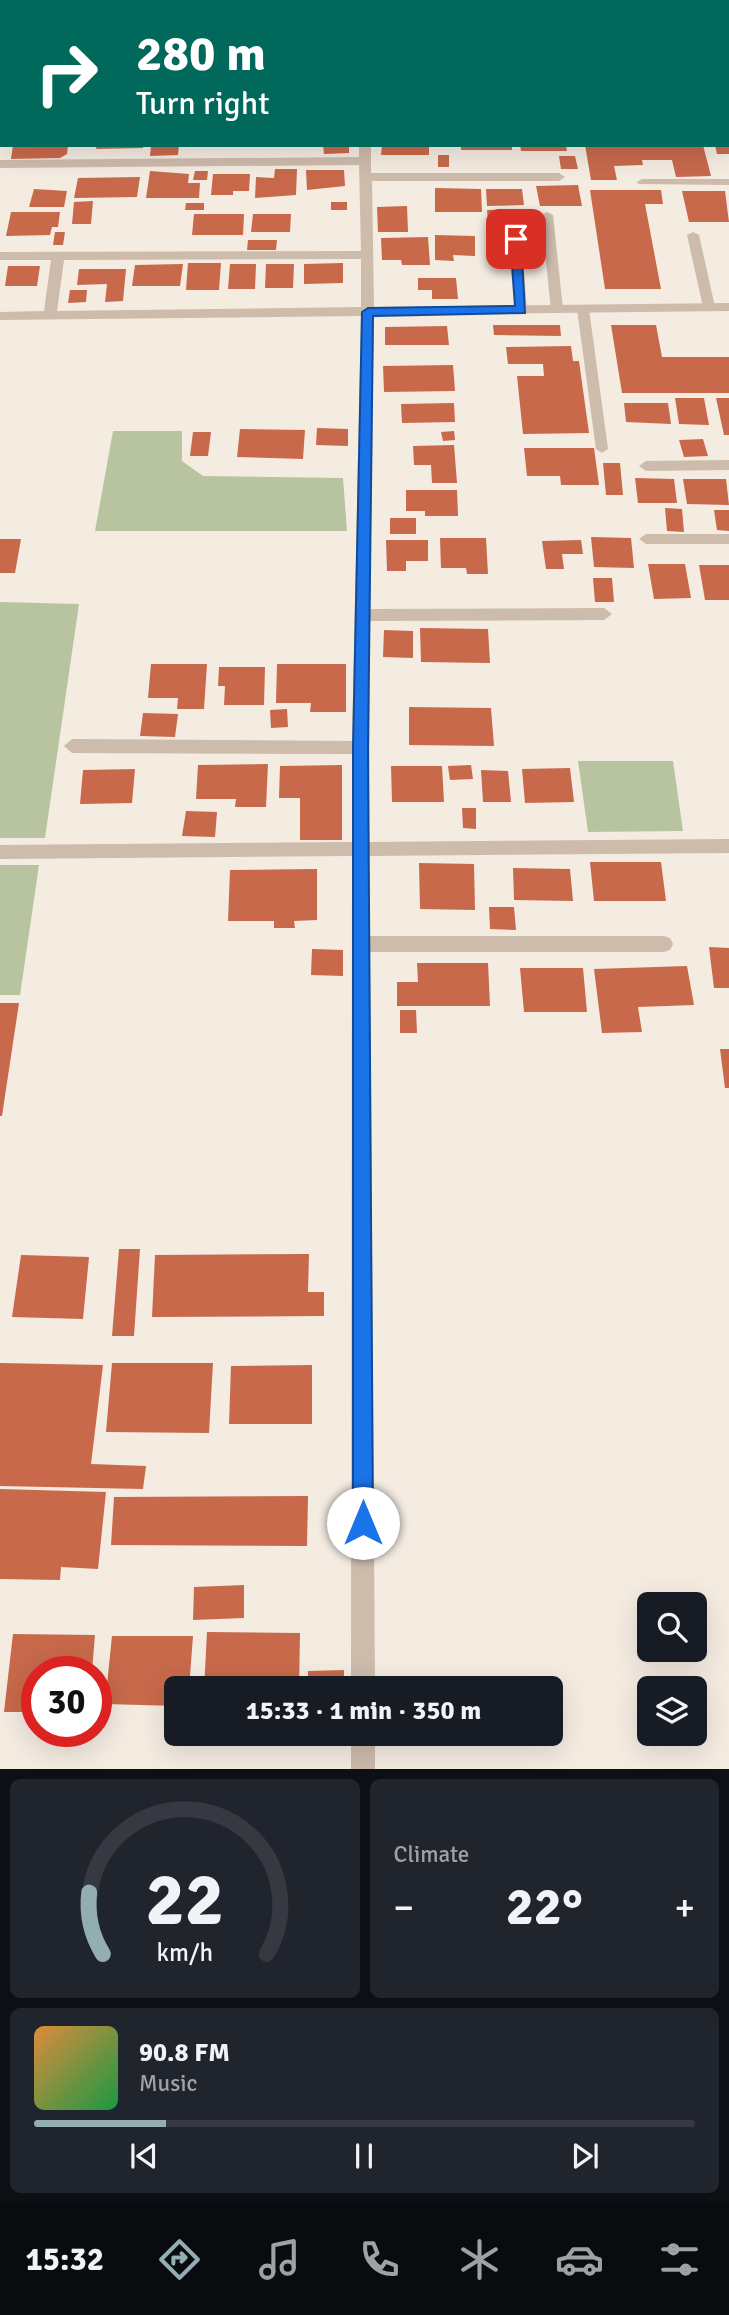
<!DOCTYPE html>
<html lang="en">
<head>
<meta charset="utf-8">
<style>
  body { margin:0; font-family:Signika,sans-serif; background:#20242c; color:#f1f3f6; height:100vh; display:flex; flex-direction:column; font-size:26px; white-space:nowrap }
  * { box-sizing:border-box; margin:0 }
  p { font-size:23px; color:#9ea1a6 }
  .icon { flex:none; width:38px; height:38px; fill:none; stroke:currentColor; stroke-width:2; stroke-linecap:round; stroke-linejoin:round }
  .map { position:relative; height:1769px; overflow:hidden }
  .drawer { display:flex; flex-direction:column; gap:10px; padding:10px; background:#0d0f14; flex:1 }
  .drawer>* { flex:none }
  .hud { position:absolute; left:0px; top:0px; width:730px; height:147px; box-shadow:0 7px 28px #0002; background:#00695c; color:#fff; overflow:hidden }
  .buttons { position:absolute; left:637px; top:1592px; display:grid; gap:14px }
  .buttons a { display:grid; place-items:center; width:70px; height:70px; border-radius:10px; background:#171b24; box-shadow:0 7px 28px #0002; font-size:35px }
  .speed { position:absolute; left:21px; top:1656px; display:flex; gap:14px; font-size:35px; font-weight:700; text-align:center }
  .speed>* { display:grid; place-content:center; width:91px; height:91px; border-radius:50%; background:#171b24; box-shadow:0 7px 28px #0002; line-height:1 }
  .speed .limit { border:10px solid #d22; background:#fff; color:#111 }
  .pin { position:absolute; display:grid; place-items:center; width:60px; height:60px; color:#fff; margin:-30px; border-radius:14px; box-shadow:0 4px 10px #0006 }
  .me { position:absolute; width:77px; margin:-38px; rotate:0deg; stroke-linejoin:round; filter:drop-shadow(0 0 5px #0008) }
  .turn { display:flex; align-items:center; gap:24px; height:147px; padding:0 21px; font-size:32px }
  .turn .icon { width:91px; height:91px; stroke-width:2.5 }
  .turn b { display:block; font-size:49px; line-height:60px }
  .big { font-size:52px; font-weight:800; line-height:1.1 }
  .drawer .widget { flex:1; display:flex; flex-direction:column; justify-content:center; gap:10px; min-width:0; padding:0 24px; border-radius:10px; background:#20242c }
  .drawer .dial { align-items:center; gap:0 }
  .dial svg { height:182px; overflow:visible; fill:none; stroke:#363941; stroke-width:7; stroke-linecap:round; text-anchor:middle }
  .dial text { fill:#f1f3f6; stroke:none }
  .song { display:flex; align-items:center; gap:21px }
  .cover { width:84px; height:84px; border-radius:10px; background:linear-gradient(135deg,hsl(30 70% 55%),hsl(140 70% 35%)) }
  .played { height:7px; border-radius:4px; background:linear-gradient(90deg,#92aeb2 20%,#363941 20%) }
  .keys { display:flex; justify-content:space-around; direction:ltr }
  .heat { display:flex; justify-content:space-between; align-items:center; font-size:38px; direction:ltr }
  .drawer .tiles { flex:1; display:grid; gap:10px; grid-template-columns:1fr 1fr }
  .widget:last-child { grid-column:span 2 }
  .trip { position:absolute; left:164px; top:1676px; width:399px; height:70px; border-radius:10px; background:#171b24; box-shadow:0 7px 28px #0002; font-weight:800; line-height:70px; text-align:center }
  .dock { display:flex; height:112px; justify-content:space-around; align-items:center; background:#090b0e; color:#9ea1a6 }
  .dock .icon { width:49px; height:49px }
  .dock .selected { color:#92aeb2 }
  .dock b { font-size:32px; color:#f1f3f6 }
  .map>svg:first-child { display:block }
  .green { fill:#b8c4a0 }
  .building { fill:#c8694b }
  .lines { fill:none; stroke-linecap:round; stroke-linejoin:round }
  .service { fill:#cdbbac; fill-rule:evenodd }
  .minor { fill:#cdbbac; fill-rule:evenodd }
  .route { fill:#1a73e8; stroke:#114b97; stroke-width:2 }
</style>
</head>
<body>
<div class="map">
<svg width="729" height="1769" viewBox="0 0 729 1769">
  <rect width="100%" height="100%" fill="#f4ebe1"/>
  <path class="green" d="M113,431H182V461L203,476L343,478L347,531H95Z
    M0,602L79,604L45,838H0Z
    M578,761H673L683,831L588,832Z
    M0,865H39L20,995H0Z"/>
  <path class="building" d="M13,145H68L67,154L60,158L11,159Z
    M97,145H143V148L96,149Z
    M151,145H179L178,155L150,156Z
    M323,145H349V153L324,154Z
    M382,145H429V155H381Z
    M461,145H512V150H461Z
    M520,145H566L567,151H521Z
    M585,145H703L711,176L676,177L672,160H642L643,165L614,166L617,180H591Z
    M715,145H729V154H717Z
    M438,155H449V167H438Z
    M559,156H575L578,169H561Z
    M275,169H297L296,195L255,198L256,177L274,178Z
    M306,170H344L345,186L307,190Z
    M150,171L189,174L188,183H200L199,198H146Z
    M195,171H208L207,180H193Z
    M213,174H250L249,191H233V195H211Z
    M140,177L137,197L74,198L78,178Z
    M578,185L582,206H540L536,186Z
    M435,188L481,189L482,212H435Z
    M34,189L67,191L64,207H29Z
    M486,189H522L524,205L487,206Z
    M590,190H661L663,204H645L661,289H605Z
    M682,191H725L729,222H689Z
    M93,201L91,224H72L74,202Z
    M331,202H347V210H331Z
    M186,203H204V210H185Z
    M407,206L408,232H378L377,207Z
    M520,209L522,231H489L487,210Z
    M11,212H60L58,227H52L50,235L6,236Z
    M194,214H244L243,235H192Z
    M253,214H291L290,232H251Z
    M55,232H65L63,245H53Z
    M435,235L475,236V256L453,255L454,261L435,260Z
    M428,237L430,265H402L401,260H382L381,238Z
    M248,240H277L276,250H247Z
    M188,263H221L219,290H186Z
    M343,263V283L304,284V264Z
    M183,264L180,286H132L135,265Z
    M230,264H256L255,289H228Z
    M266,264H294L293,288H265Z
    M8,266H40L37,286H5Z
    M79,269H126L123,301L105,302L107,284L77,285Z
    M418,278H456L458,299H432V290H418Z
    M70,290H87L86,302L68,303Z
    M493,325H560L561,336L494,335Z
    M611,325H656L662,357H729V393H622Z
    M447,326L449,345H385V327Z
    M571,346L573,361H579L589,433L523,434L517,376H544L543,364H508L506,347Z
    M453,365L455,391L384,392L383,366Z
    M675,398H704L709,425L679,424Z
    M716,398H729V435H724Z
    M454,403L455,422L402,423L401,404Z
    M624,403H668L671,424L626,422Z
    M317,428L348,429V446L316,445Z
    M240,429L305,430L303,459L237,457Z
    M454,431L455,440L443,441L441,432Z
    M193,432H211L208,456H190Z
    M703,439L708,456L684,457L679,440Z
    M454,445L457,483H432L431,465H414L413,446Z
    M524,448H594L599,485H561L560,476H527Z
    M603,463H620L623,495H606Z
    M635,478L674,479L677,503H638Z
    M683,479H726L729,505L687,504Z
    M406,490H457L458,516H425V511H406Z
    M665,508L682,509L684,532L667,531Z
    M714,510H729V531L717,530Z
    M390,518H416V534H390Z
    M591,537L631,538L634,568L594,567Z
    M440,538H486L488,574H467L466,568H441Z
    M0,539H21L15,573H0Z
    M386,540H428V561H406V571H387Z
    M581,540L583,554H562L564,569H546L542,541Z
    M648,564H685L691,598L654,599Z
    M699,565H729V600H705Z
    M593,578H612L614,602H595Z
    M420,628L488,629L490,663L421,662Z
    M384,630L413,631V658L383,657Z
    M151,664H207L204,709H177L178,698H148Z
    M277,664H346V712H310L311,703H276Z
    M219,667H265L264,705H224L225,686H218Z
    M409,707L491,708L494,746L409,745Z
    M287,709L288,727L271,728L270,710Z
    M143,713L178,714L175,737L140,736Z
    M268,764L266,807H235L236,799H196L198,765Z
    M342,765V840H300V798H279L280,766Z
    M471,765L473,779L450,780L448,766Z
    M391,766H442L444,802H392Z
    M570,768L574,802L525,803L522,769Z
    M135,769L132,803L80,804L83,770Z
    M481,770L508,771L511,802H483Z
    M462,808H476V829L463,828Z
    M186,811L217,812L215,837L182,836Z
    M590,862H661L666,901H594Z
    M419,863L474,864L475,910L420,909Z
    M513,868L570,869L573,901L514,900Z
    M317,869V920L294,921L295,928H274V921H228L230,870Z
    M489,907H514L516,930L490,929Z
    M709,947L729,948V988H714Z
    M312,949L343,950V976L311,975Z
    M417,963H488L490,1006H397V982H418Z
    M687,966L694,1005L638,1007L642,1032L602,1033L594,969Z
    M520,968H583L587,1012H524Z
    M0,1003H19L2,1116H0Z
    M400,1010H416L417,1033H400Z
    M720,1049H729V1088H725Z
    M119,1249H140L134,1336H112Z
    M309,1254L308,1292H324V1316L152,1317L155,1255Z
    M21,1255L89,1257L83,1319L12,1317Z
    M0,1363L103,1365L91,1464L146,1466L143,1489L0,1486Z
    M112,1363H213L209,1433L106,1432Z
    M312,1365V1424H229L231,1366Z
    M0,1489L106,1492L98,1569L61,1567L60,1580L0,1579Z
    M308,1496L307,1546L111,1545L114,1497Z
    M244,1585V1618L193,1620L194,1587Z
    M207,1632L300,1633L299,1689H204Z
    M13,1634L95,1635L92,1671H37V1712H4Z
    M112,1636H193L189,1689H177V1706L105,1704Z
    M344,1670V1689H308V1671Z"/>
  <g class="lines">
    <path class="service" d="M642,179H729V185L638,184L637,182Z
      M547,212L553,215L563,309L557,313L551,309L544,243H522L527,310L525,313H517L510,239L516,236H544L541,215Z
      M693,232L699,235L715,307L709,311L703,307L687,235Z
      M583,305L589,309L608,449L602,453L596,449L577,309Z"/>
    <path class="minor" d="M61,0H72L60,2Z
      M103,0H113L102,2Z
      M358,0H368V2H358Z
      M0,42H2L0,49Z
      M728,74H729V80H728Z
      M359,145H371V173H559L565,177L559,181H372L374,307L729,303V311L374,315L370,609L604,608L612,614L604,620L370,621L369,842L729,839V853L369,856L370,936H664L670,938L673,944L670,950L664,952H370L375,1689H351L352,856L0,859V845L352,842V754L72,753L64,746L72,739L352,741L361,316L0,320V312L44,311L51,260H0V252L361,251L359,165L0,168V160L359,157ZM361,259V307L57,311L64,260Z
      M729,460V470L646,471L639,466L646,461Z
      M646,534H729V544H646L639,539Z
      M351,1734H375V1769H351Z"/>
  </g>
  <path class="route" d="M516,236L521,239L525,313L373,316L368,748L373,1523L370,1530L363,1533L356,1530L353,1523V748L362,312L368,308L515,306L510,239Z"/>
</svg>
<div class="buttons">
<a><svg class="icon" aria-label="search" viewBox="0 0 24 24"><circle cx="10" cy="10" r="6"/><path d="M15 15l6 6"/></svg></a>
<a><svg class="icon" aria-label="layers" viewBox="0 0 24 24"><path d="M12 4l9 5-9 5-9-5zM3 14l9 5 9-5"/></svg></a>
</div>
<div class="speed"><div class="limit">30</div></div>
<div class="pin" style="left:516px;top:239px;background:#d93025"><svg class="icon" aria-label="arrive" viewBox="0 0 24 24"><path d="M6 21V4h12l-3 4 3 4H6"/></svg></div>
<svg class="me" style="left:363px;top:1523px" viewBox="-20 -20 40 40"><circle r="19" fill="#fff"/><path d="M0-13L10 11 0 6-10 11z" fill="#1a73e8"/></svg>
<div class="trip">15:33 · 1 min · 350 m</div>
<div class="hud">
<div class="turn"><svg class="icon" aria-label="right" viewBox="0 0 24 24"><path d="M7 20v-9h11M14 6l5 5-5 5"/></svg><div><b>280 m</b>Turn right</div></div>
</div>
</div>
<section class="drawer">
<div class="tiles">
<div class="widget dial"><svg viewBox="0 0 100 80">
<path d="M14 69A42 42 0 1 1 86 69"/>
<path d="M14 69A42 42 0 0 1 8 42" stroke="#92aeb2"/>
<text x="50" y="56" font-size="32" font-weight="700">22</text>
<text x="50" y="72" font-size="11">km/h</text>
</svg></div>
<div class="widget"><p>Climate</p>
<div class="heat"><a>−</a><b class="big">22°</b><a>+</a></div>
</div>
<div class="widget">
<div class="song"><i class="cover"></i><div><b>90.8 FM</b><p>Music</p></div></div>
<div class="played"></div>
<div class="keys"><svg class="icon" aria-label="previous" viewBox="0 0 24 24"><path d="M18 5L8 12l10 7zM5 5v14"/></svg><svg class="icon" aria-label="pause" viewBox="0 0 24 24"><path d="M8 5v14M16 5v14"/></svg><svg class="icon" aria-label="next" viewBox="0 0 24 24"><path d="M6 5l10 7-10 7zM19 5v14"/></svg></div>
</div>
</div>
</section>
<nav class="dock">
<b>15:32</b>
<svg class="icon selected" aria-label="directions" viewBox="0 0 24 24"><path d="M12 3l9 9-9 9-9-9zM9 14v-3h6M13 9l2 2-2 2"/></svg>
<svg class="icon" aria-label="music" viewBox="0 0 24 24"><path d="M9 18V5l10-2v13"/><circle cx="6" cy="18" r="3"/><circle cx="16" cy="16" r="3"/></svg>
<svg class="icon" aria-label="phone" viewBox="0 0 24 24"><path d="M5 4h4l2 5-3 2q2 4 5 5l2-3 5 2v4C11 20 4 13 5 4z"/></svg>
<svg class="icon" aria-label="climate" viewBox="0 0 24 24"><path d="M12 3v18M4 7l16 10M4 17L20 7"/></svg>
<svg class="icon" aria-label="car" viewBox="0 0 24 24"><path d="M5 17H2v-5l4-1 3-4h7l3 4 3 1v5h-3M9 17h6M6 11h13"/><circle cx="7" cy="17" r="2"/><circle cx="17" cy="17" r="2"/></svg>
<svg class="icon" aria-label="filters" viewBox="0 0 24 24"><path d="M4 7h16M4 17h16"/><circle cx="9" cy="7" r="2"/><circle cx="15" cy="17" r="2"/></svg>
</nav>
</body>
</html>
